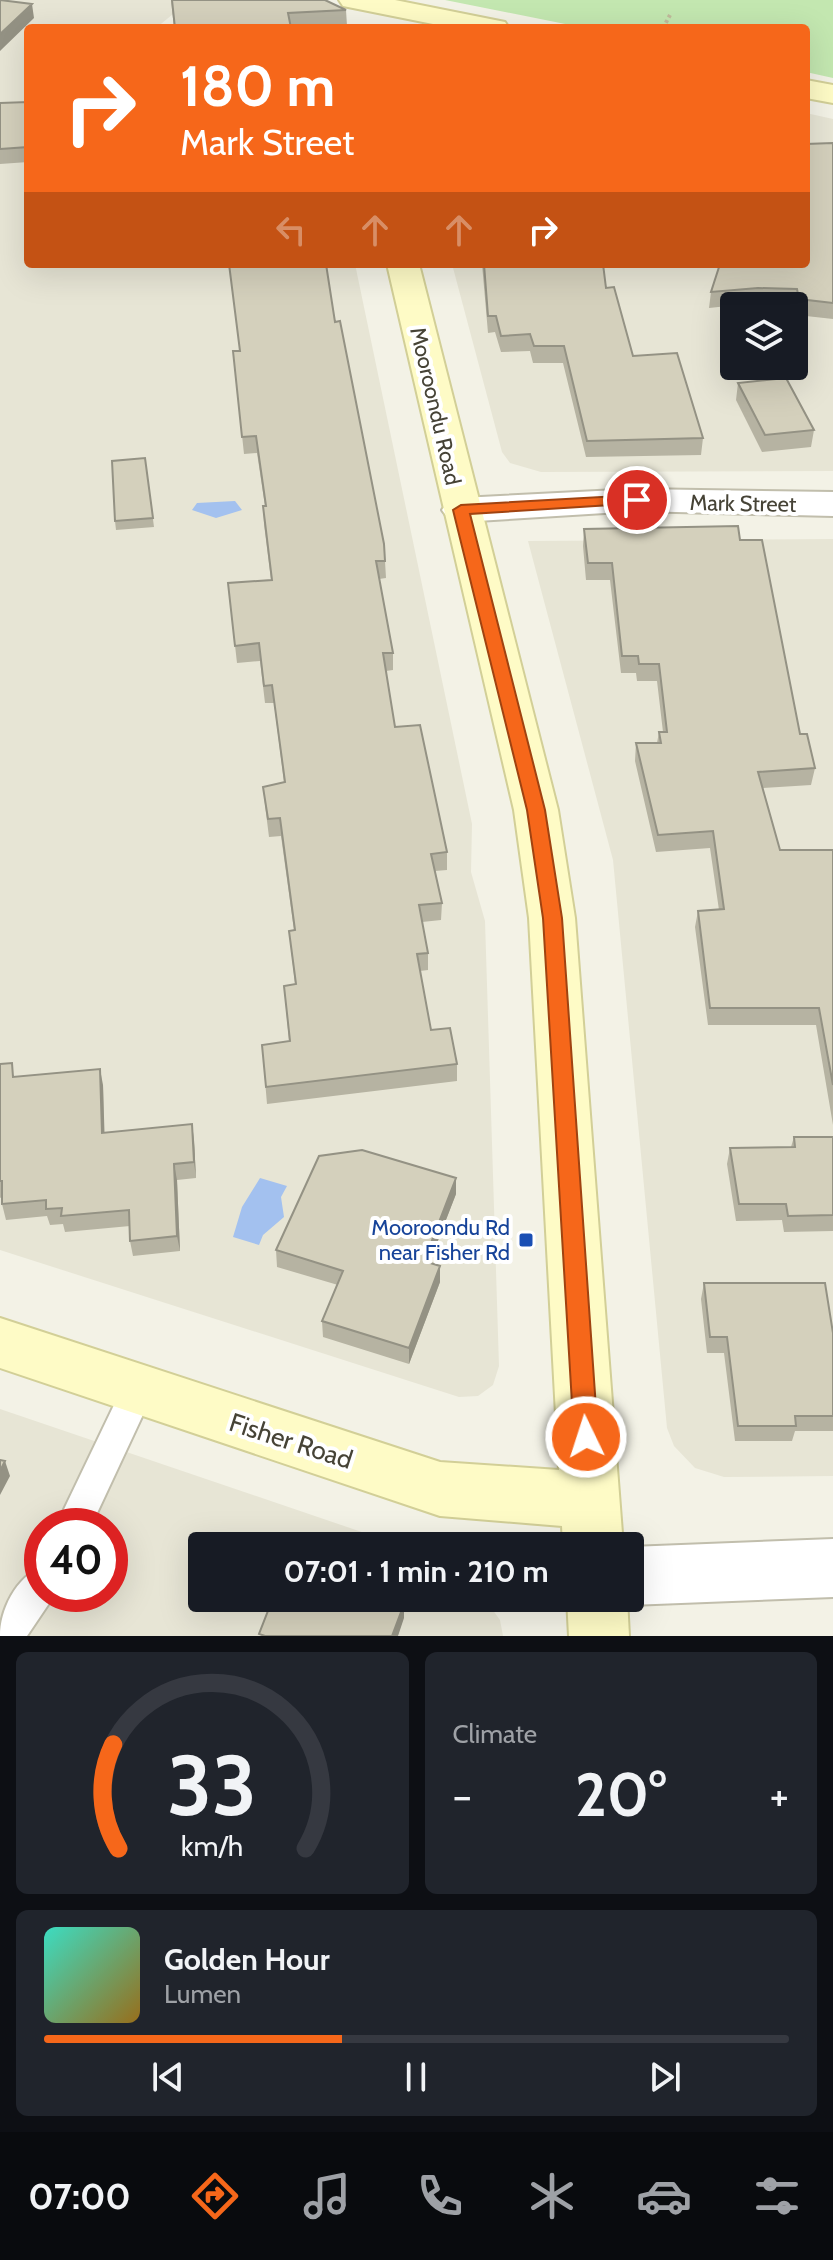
<!DOCTYPE html>
<html lang="en">
<head>
<meta charset="utf-8">
<style>
  body { margin:0; font-family:Cabin,sans-serif; background:#20242c; color:#f1f3f6; height:100vh; display:flex; flex-direction:column; font-size:30px; white-space:nowrap }
  * { box-sizing:border-box; margin:0 }
  p { font-size:26px; color:#9ea1a6 }
  .icon { flex:none; width:44px; height:44px; fill:none; stroke:currentColor; stroke-width:2; stroke-linecap:round; stroke-linejoin:round }
  .map { position:relative; height:1636px; overflow:hidden }
  .panel { display:flex; flex-direction:column; gap:16px; padding:16px; background:#0d0f14; flex:1 }
  .panel>* { flex:none }
  .guide { position:absolute; left:24px; top:24px; width:786px; height:244px; border-radius:8px; box-shadow:0 8px 32px #0002; background:#f6671a; color:#fff; overflow:hidden }
  .buttons { position:absolute; left:720px; top:292px; display:grid; gap:16px }
  .buttons a { display:grid; place-items:center; width:88px; height:88px; border-radius:8px; background:#171b24; box-shadow:0 8px 32px #0002; font-size:40px }
  .speed { position:absolute; left:24px; top:1508px; display:flex; gap:16px; font-size:40px; font-weight:700; text-align:center }
  .speed>* { display:grid; place-content:center; width:104px; height:104px; border-radius:50%; background:#171b24; box-shadow:0 8px 32px #0002; line-height:1 }
  .speed .limit { border:12px solid #d22; background:#fff; color:#111 }
  .pin { position:absolute; display:grid; place-items:center; width:68px; height:68px; color:#fff; margin:-34px; border:4px solid #fff; border-radius:50%; box-shadow:0 2px 8px #0007 }
  .me { position:absolute; width:88px; margin:-44px; rotate:356deg; stroke-linejoin:round; filter:drop-shadow(0 0 6px #0008) }
  .turn { display:flex; align-items:center; gap:28px; height:168px; padding:0 24px; font-size:36px }
  .turn .icon { width:104px; height:104px; stroke-width:2.5 }
  .turn b { display:block; font-size:56px; line-height:68px }
  .lanes { display:flex; align-items:center; height:76px; padding:0 24px; background:#0003; justify-content:center; gap:40px; direction:ltr }
  .lanes .off { opacity:.35 }
  .big { font-size:60px; font-weight:700; line-height:1.1 }
  .panel .card { flex:1; display:flex; flex-direction:column; justify-content:center; gap:12px; min-width:0; padding:0 28px; border-radius:12px; background:#20242c }
  .panel .dial { align-items:center; gap:0 }
  .dial svg { height:208px; overflow:visible; fill:none; stroke:#363941; stroke-width:7; stroke-linecap:round; text-anchor:middle }
  .dial text { fill:#f1f3f6; stroke:none }
  .song { display:flex; align-items:center; gap:24px }
  .cover { width:96px; height:96px; border-radius:12px; background:linear-gradient(135deg,hsl(170 70% 55%),hsl(40 70% 35%)) }
  .played { height:8px; border-radius:4px; background:linear-gradient(90deg,#f6671a 40%,#363941 40%) }
  .keys { display:flex; justify-content:space-around; direction:ltr }
  .heat { display:flex; justify-content:space-between; align-items:center; font-size:44px; direction:ltr }
  .panel .tiles { flex:1; display:grid; gap:16px; grid-template-columns:1fr 1fr }
  .card:last-child { grid-column:span 2 }
  .trip { position:absolute; left:188px; top:1532px; width:456px; height:80px; border-radius:8px; background:#171b24; box-shadow:0 8px 32px #0002; font-weight:700; line-height:80px; text-align:center }
  .dock { display:flex; height:128px; justify-content:space-around; align-items:center; background:#090b0e; color:#9ea1a6 }
  .dock .icon { width:56px; height:56px }
  .dock .on { color:#f6671a }
  .dock b { font-size:36px; color:#f1f3f6 }
  .map>svg:first-child { display:block }
  .residential { fill:#e7e5d5; fill-rule:evenodd }
  .green { fill:#c3e7b0 }
  .water { fill:#a3c1ef }
  .lines { fill:none; stroke-linecap:round; stroke-linejoin:round }
  .lane-casing { stroke:#c1beac; stroke-width:4 }
  .street-casing { stroke:#c1beac; stroke-width:4 }
  .secondary-casing { stroke:#d2cf97; stroke-width:4 }
  .path { stroke:#c0ba9b; stroke-width:4; stroke-dasharray:3 3; stroke-linecap:butt }
  .lane { fill:#fff; fill-rule:evenodd }
  .street { fill:#fff; fill-rule:evenodd }
  .secondary { fill:#fefbc6; fill-rule:evenodd }
  .wall { fill:#b6b3a2 }
  .shaded-wall { fill:#949284 }
  .building { fill:#d4d0bc; stroke:#949284; stroke-width:2 }
  .route { fill:#f6671a; stroke:#a04311; stroke-width:2 }
  .transit-dot { fill:#1a4fb4; stroke:#fff; stroke-width:3 }
  .labels { text-anchor:middle; stroke-width:8; stroke-linejoin:round; paint-order:stroke }
  .street-label { font-size:22px; fill:#464336; stroke:#fff }
  .transit-label { font-size:22px; fill:#164399; stroke:#fff; text-anchor:end }
  .near-street-label { font-size:26px; fill:#464336; stroke:#fff }
</style>
</head>
<body>
<div class="map">
<svg width="833" height="1636" viewBox="0 0 833 1636">
  <rect width="100%" height="100%" fill="#f3f2e6"/>
  <path class="residential" d="M0,0H190L156,28H28V264H355L472,824L471,872L485,921L499,1366L493,1385L478,1396L459,1397L0,1250Z
    M806,113L833,119V471L541,472L510,463L502,452L452,264H806ZM734,306H794V366H734Z
    M833,539V1476L724,1477L695,1468L674,1446L667,1428L613,860L528,541Z
    M0,1409L403,1546H202V1598H484L500,1620L503,1636H0ZM42,1526H110V1594H42Z"/>
  <path class="green" d="M445,0H833V78L806,72V28H585Z"/>
  <path class="water" d="M235,501L242,510L216,518L192,510L197,503Z
    M260,1178L287,1186L281,1197L284,1217L263,1235L259,1245L233,1237L242,1207Z"/>
  <g class="lines">
    <defs>
      <path id="lane" d="M138,1376L150,1380L154,1391L91,1526H56L126,1380Z
        M42,1567V1594L54,1596L27,1636H0C0,1610 16,1577 42,1567Z"/>
      <path id="street" d="M637,489L833,492V516L637,511L461,522L448,518L442,510L448,502L461,498Z
        M833,1539V1597L630,1605L612,1598H630V1547Z"/>
      <path id="secondary" d="M339,0H395L505,22L509,28H453L343,6Z
        M806,80L833,85V103L806,98Z
        M387,264H419L558,810L575,918L623,1546H563L562,1526L440,1516L0,1368V1318L440,1462L559,1470L529,918L514,810Z
        M567,1598H627L629,1636H569Z"/>
    </defs>
    <use href="#lane" class="lane-casing"/>
    <use href="#street" class="street-casing"/>
    <use href="#secondary" class="secondary-casing"/>
    <path class="path" d="M663,28L670,15"/>
    <use href="#lane" class="lane"/>
    <use href="#street" class="street"/>
    <use href="#secondary" class="secondary"/>
  </g>
  <path class="wall" d="M171,0L346,10L347,26L305,28H174Z
    M28,102V162L0,164V103Z
    M833,143V319L797,315L794,305L756,303L709,308L711,292L806,264Z
    M229,264H326L335,322L385,561L386,578L379,579L393,653V670L386,671L395,727L447,852V870L435,871L442,903L441,920L422,922L428,953V970L420,971L431,1030L457,1064V1081L267,1104L262,1045L289,1041L284,986L295,984L289,931L294,930L281,836L269,837L265,805L263,787L284,782L274,703H265L260,661L237,663L230,601L271,580L264,524L263,506H265L257,453L244,454L233,351H240Z
    M482,264H603L606,288L633,356L703,438L701,455L586,457L563,363H533L530,351L501,352L495,332L488,333Z
    M738,383L814,430L811,447L762,452L736,400Z
    M145,458L154,527L116,530L115,521Z
    M584,529L740,540L800,734L815,768L811,785L763,788L780,850H833V1125L816,1025H708L695,927L698,911L719,910L710,848L656,852L635,761L636,743H657L659,732H663L657,681H637L636,673H621L610,580H586L583,546Z
    M0,1064L15,1077L103,1085L104,1133L194,1140L196,1178L177,1180L180,1251L133,1256L130,1241V1226L65,1232L63,1224L50,1225L47,1216L6,1220L2,1204V1197L0,1198Z
    M794,1137H833V1231L784,1232L782,1220L736,1221L727,1164L730,1148L791,1147Z
    M456,1178V1194L429,1263L440,1282L409,1364L323,1337L322,1321L338,1285L277,1267L276,1250Z
    M704,1283L833,1333V1431H795L792,1441H735L724,1353H707L701,1299Z"/>
  <path class="shaded-wall" d="M32,4L34,18L0,51V34Z
    M100,1069L103,1085L105,1149L102,1133Z
    M192,1124L194,1140L196,1178L194,1162Z
    M174,1164L177,1180L180,1251L177,1236Z
    M456,1178V1194L424,1277V1261Z
    M440,1266V1282L409,1364V1348Z
    M5,1461L10,1476L0,1495V1471Z
    M404,1604V1618L398,1636H392Z"/>
  <path class="building" d="M0,0L32,4L0,34Z
    M172,0H325L346,10L288,13L291,28H175Z
    M28,102V147L0,149V103Z
    M833,143V303L799,299L797,289L758,288L711,292L720,264H806V144Z
    M229,264H326L335,322L340,321L384,544L385,561H376L393,653H383L395,727L420,725L447,852L431,854L442,903L419,905L428,953L417,954L431,1030L450,1028L457,1064L266,1087L262,1045L290,1041L284,986L296,984L289,931L295,930L280,818L268,819L263,787L285,782L272,685L264,686L259,643L235,646L228,583L272,580L263,506H266L256,436L242,437L233,351H240Z
    M484,264H603L606,288L614,287L633,356L677,353L703,438L587,441L564,346H534L530,334L501,336L496,316H488Z
    M786,378L814,430L765,435L738,383Z
    M145,458L153,518L115,521L112,461Z
    M738,526L740,540H762L800,734H807L815,768L758,772L780,850H833V1085L819,1008H710L698,911L724,909L713,831L658,835L636,743H661L659,732H667L659,664H639L638,656H622L612,563H588L584,529Z
    M12,1063L13,1077L100,1069L102,1133L192,1124L194,1162L174,1164L177,1236L130,1241L129,1210L61,1216L62,1208L46,1209V1200L2,1204V1181H0V1064Z
    M794,1137H833V1215L788,1216L786,1204H739L730,1148L795,1147Z
    M362,1150L456,1178L424,1261L440,1266L409,1348L322,1321L343,1271L276,1250L319,1156Z
    M704,1283H825L833,1333V1416H795L796,1426H738L727,1337H710Z
    M0,1460L5,1461L0,1471Z
    M273,1598H399L398,1602L404,1604L392,1636H265L259,1634Z"/>
  <path class="route" d="M637,495L642,497V503L470,514L545,810L562,918L598,1437L594,1445L586,1448L577,1445L574,1437L543,918L527,810L453,510L461,505Z"/>
  <rect class="transit-dot" x="518" y="1232" width="16" height="16" rx="4"/>
  <g class="labels">
    <g class="street-label">
      <text transform="translate(436 406) rotate(77)" y="8">Mooroondu Road</text>
      <text transform="translate(743 503) rotate(1)" y="8">Mark Street</text>
    </g>
    <g class="transit-label">
      <text x="510" y="1235">Mooroondu Rd<tspan x="510" dy="25">near Fisher Rd</tspan></text>
    </g>
    <g class="near-street-label">
      <text transform="translate(291 1441) rotate(18)" y="9">Fisher Road</text>
    </g>
  </g>
</svg>
<div class="buttons">
<a><svg class="icon" aria-label="layers" viewBox="0 0 24 24"><path d="M12 4l9 5-9 5-9-5zM3 14l9 5 9-5"/></svg></a>
</div>
<div class="speed"><div class="limit">40</div></div>
<div class="pin" style="left:637px;top:500px;background:#d93025"><svg class="icon" aria-label="arrive" viewBox="0 0 24 24"><path d="M6 21V4h12l-3 4 3 4H6"/></svg></div>
<svg class="me" style="left:586px;top:1437px" viewBox="-20 -20 40 40"><circle r="17" fill="#f6671a" stroke="#fff" stroke-width="3"/><path d="M0-11L8 9 0 5-8 9z" fill="#fff"/></svg>
<div class="trip">07:01 · 1 min · 210 m</div>
<div class="guide">
<div class="turn"><svg class="icon" aria-label="right" viewBox="0 0 24 24"><path d="M7 20v-9h11M14 6l5 5-5 5"/></svg><div><b>180 m</b>Mark Street</div></div>
<div class="lanes"><svg class="icon off" aria-label="left" viewBox="0 0 24 24"><path d="M17 20v-9H6M10 6l-5 5 5 5"/></svg><svg class="icon off" aria-label="ahead" viewBox="0 0 24 24"><path d="M12 20V5M6 11l6-6 6 6"/></svg><svg class="icon off" aria-label="ahead" viewBox="0 0 24 24"><path d="M12 20V5M6 11l6-6 6 6"/></svg><svg class="icon" aria-label="right" viewBox="0 0 24 24"><path d="M7 20v-9h11M14 6l5 5-5 5"/></svg></div>
</div>
</div>
<section class="panel">
<div class="tiles">
<div class="card dial"><svg viewBox="0 0 100 80">
<path d="M14 69A42 42 0 1 1 86 69"/>
<path d="M14 69A42 42 0 0 1 12 29" stroke="#f6671a"/>
<text x="50" y="56" font-size="32" font-weight="700">33</text>
<text x="50" y="72" font-size="11">km/h</text>
</svg></div>
<div class="card"><p>Climate</p>
<div class="heat"><a>−</a><b class="big">20°</b><a>+</a></div>
</div>
<div class="card">
<div class="song"><i class="cover"></i><div><b>Golden Hour</b><p>Lumen</p></div></div>
<div class="played"></div>
<div class="keys"><svg class="icon" aria-label="previous" viewBox="0 0 24 24"><path d="M18 5L8 12l10 7zM5 5v14"/></svg><svg class="icon" aria-label="pause" viewBox="0 0 24 24"><path d="M8 5v14M16 5v14"/></svg><svg class="icon" aria-label="next" viewBox="0 0 24 24"><path d="M6 5l10 7-10 7zM19 5v14"/></svg></div>
</div>
</div>
</section>
<nav class="dock">
<b>07:00</b>
<svg class="icon on" aria-label="directions" viewBox="0 0 24 24"><path d="M12 3l9 9-9 9-9-9zM9 14v-3h6M13 9l2 2-2 2"/></svg>
<svg class="icon" aria-label="music" viewBox="0 0 24 24"><path d="M9 18V5l10-2v13"/><circle cx="6" cy="18" r="3"/><circle cx="16" cy="16" r="3"/></svg>
<svg class="icon" aria-label="phone" viewBox="0 0 24 24"><path d="M5 4h4l2 5-3 2q2 4 5 5l2-3 5 2v4C11 20 4 13 5 4z"/></svg>
<svg class="icon" aria-label="climate" viewBox="0 0 24 24"><path d="M12 3v18M4 7l16 10M4 17L20 7"/></svg>
<svg class="icon" aria-label="car" viewBox="0 0 24 24"><path d="M5 17H2v-5l4-1 3-4h7l3 4 3 1v5h-3M9 17h6M6 11h13"/><circle cx="7" cy="17" r="2"/><circle cx="17" cy="17" r="2"/></svg>
<svg class="icon" aria-label="filters" viewBox="0 0 24 24"><path d="M4 7h16M4 17h16"/><circle cx="9" cy="7" r="2"/><circle cx="15" cy="17" r="2"/></svg>
</nav>
</body>
</html>
